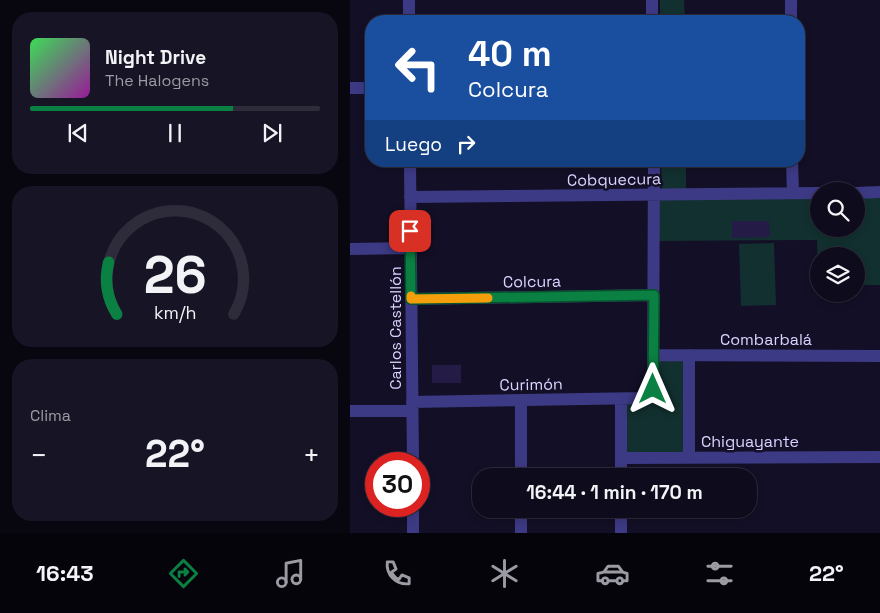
<!DOCTYPE html>
<html lang="es">
<head>
<meta charset="utf-8">
<style>
  body { margin:0; font-family:"Space Grotesk",sans-serif; background:#171425; color:#f1f3f6; height:100vh; display:flex; flex-direction:column; font-size:19px; white-space:nowrap }
  * { box-sizing:border-box; margin:0 }
  p { font-size:16px; color:#9b9ba3 }
  .icon { flex:none; width:28px; height:28px; fill:none; stroke:currentColor; stroke-width:2; stroke-linecap:round; stroke-linejoin:round }
  .map { position:relative; flex:1; overflow:hidden }
  .side { display:flex; flex-direction:column; gap:12px; padding:12px; background:#08060f; width:350px }
  .side>* { flex:none }
  .guide { position:absolute; left:15px; top:15px; width:440px; height:152px; border-radius:20px; box-shadow:0 2px 8px #0003,0 0 0 1px #2e2b3b; background:#1a4fa0; color:#fff; overflow:hidden }
  .tools { position:absolute; left:460px; top:182px; display:grid; gap:10px }
  .tools a { display:grid; place-items:center; width:55px; height:55px; border-radius:50%; background:#0e0b1c; box-shadow:0 2px 8px #0003,0 0 0 1px #2e2b3b; font-size:25px }
  .speed { position:absolute; left:15px; top:452px; display:flex; gap:10px; font-size:25px; font-weight:700; text-align:center }
  .speed>* { display:grid; place-content:center; width:65px; height:65px; border-radius:50%; background:#0e0b1c; box-shadow:0 2px 8px #0003,0 0 0 1px #2e2b3b; line-height:1 }
  .speed .limit { border:8px solid #d22; background:#fff; color:#111 }
  .pin { position:absolute; display:grid; place-items:center; width:42px; height:42px; color:#fff; margin:-21px; border-radius:10px; box-shadow:0 2px 8px #0006 }
  .me { position:absolute; width:55px; margin:-28px; rotate:0deg; stroke-linejoin:round; filter:drop-shadow(0 0 4px #0008) }
  .turn { display:flex; align-items:center; gap:18px; height:105px; padding:0 20px; font-size:22px }
  .turn .icon { width:65px; height:65px; stroke-width:2.5 }
  .turn b { display:block; font-size:35px; line-height:42px }
  .then { display:flex; align-items:center; height:48px; padding:0 20px; background:#0003; gap:10px; font-size:19px }
  .big { font-size:38px; font-weight:600; line-height:1.1 }
  .side .tile { flex:1; display:flex; flex-direction:column; justify-content:center; gap:8px; min-width:0; padding:0 18px; border-radius:20px; background:#171425 }
  .side .dial { align-items:center; gap:0 }
  .dial svg { height:130px; overflow:visible; fill:none; stroke:#2e2b3b; stroke-width:7; stroke-linecap:round; text-anchor:middle }
  .dial text { fill:#f1f3f6; stroke:none }
  .song { display:flex; align-items:center; gap:15px }
  .cover { width:60px; height:60px; border-radius:8px; background:linear-gradient(135deg,hsl(130 70% 55%),hsl(300 70% 35%)) }
  .played { height:5px; border-radius:2px; background:linear-gradient(90deg,#0b8043 70%,#2e2b3b 70%) }
  .keys { display:flex; justify-content:space-around; direction:ltr }
  .heat { display:flex; justify-content:space-between; align-items:center; font-size:28px; direction:ltr }
  .trip { position:absolute; left:122px; top:468px; width:285px; height:50px; border-radius:20px; background:#0e0b1c; box-shadow:0 2px 8px #0003,0 0 0 1px #2e2b3b; font-weight:600; line-height:50px; text-align:center }
  .tab-bar { display:flex; height:80px; justify-content:space-around; align-items:center; background:#06040b; color:#9b9ba3 }
  .tab-bar .icon { width:35px; height:35px }
  .tab-bar .active { color:#0b8043 }
  .tab-bar b { font-size:22px; color:#f1f3f6 }
  main { display:flex; flex:1; min-height:0 }
  .map>svg:first-child { display:block }
  .green { fill:#12302f }
  .building { fill:#241b47 }
  .lines { fill:none; stroke-linecap:round; stroke-linejoin:round }
  .minor { stroke:#3d3a85; stroke-width:12 }
  .route-casing { stroke:#07532c; stroke-width:12 }
  .route { stroke:#0b8043; stroke-width:9 }
  .slow { stroke:#f59e0b; stroke-width:9 }
  .labels { text-anchor:middle; stroke-width:5; stroke-linejoin:round; paint-order:stroke }
  .street-label { font-size:16px; fill:#d9d4ff; stroke:#130f26 }
</style>
</head>
<body>
<main>
<section class="side">
<div class="tile">
<div class="song"><i class="cover"></i><div><b>Night Drive</b><p>The Halogens</p></div></div>
<div class="played"></div>
<div class="keys"><svg class="icon" aria-label="previous" viewBox="0 0 24 24"><path d="M18 5L8 12l10 7zM5 5v14"/></svg><svg class="icon" aria-label="pause" viewBox="0 0 24 24"><path d="M8 5v14M16 5v14"/></svg><svg class="icon" aria-label="next" viewBox="0 0 24 24"><path d="M6 5l10 7-10 7zM19 5v14"/></svg></div>
</div>
<div class="tile dial"><svg viewBox="0 0 100 80">
<path d="M14 69A42 42 0 1 1 86 69"/>
<path d="M14 69A42 42 0 0 1 9 37" stroke="#0b8043"/>
<text x="50" y="56" font-size="32" font-weight="700">26</text>
<text x="50" y="72" font-size="11">km/h</text>
</svg></div>
<div class="tile"><p>Clima</p>
<div class="heat"><a>−</a><b class="big">22°</b><a>+</a></div>
</div>
</section>
<div class="map">
<svg width="530" height="533" viewBox="0 0 530 533">
  <rect width="100%" height="100%" fill="#130f26"/>
  <path class="green" d="M310,0H334L335,21H310Z
    M311,161H336V190H312Z
    M530,194V285H506V256H469L468,271L467,240L307,241V195H469V229H506V195Z
    M424,243L426,305L391,306L389,244Z
    M308,360H335V455H276V403H304L308,398Z"/>
  <path class="building" d="M382,221H419L420,237L382,238Z
    M82,365H111V383H82Z"/>
  <g class="lines">
    <path class="minor" d="M59,0V21
      M302,0V21
      M441,0V21
      M0,88H21
      M60,161L63,464
      M442,161L443,193
      M506,193L530,192
      M60,197L469,193
      M0,249L60,248
      M61,299L303,295
      M303,355L530,356
      M339,355V458
      M171,400V476
      M62,402L294,398L301,396L303,389L304,161
      M0,411H62
      M271,458L530,457
      M271,476V399
      M63,506V533
      M171,509V533
      M271,533V509"/>
  </g>
  <g class="lines">
    <defs>
      <path id="route" d="M60,231L61,299L304,295L303,389"/>
    </defs>
    <use href="#route" class="route-casing"/>
    <use href="#route" class="route"/>
    <path class="slow" d="M61,296V299L138,298"/>
  </g>
  <g class="labels">
    <g class="street-label">
      <text transform="translate(264 179) rotate(-1)" y="6">Cobquecura</text>
      <text transform="translate(182 281) rotate(-1)" y="6">Colcura</text>
      <text transform="translate(45 328) rotate(-90)" y="6">Carlos Castellón</text>
      <text x="416" y="345">Combarbalá</text>
      <text transform="translate(181 384) rotate(-1)" y="6">Curimón</text>
      <text x="400" y="447">Chiguayante</text>
    </g>
  </g>
</svg>
<div class="tools">
<a><svg class="icon" aria-label="search" viewBox="0 0 24 24"><circle cx="10" cy="10" r="6"/><path d="M15 15l6 6"/></svg></a>
<a><svg class="icon" aria-label="layers" viewBox="0 0 24 24"><path d="M12 4l9 5-9 5-9-5zM3 14l9 5 9-5"/></svg></a>
</div>
<div class="speed"><div class="limit">30</div></div>
<div class="pin" style="left:60px;top:231px;background:#d93025"><svg class="icon" aria-label="arrive" viewBox="0 0 24 24"><path d="M6 21V4h12l-3 4 3 4H6"/></svg></div>
<svg class="me" style="left:303px;top:389px" viewBox="-20 -20 40 40"><path d="M0-17L14 15 0 8-14 15z" fill="#0b8043" stroke="#fff" stroke-width="4"/></svg>
<div class="trip">16:44 · 1 min · 170 m</div>
<div class="guide">
<div class="turn"><svg class="icon" aria-label="left" viewBox="0 0 24 24"><path d="M17 20v-9H6M10 6l-5 5 5 5"/></svg><div><b>40 m</b>Colcura</div></div>
<div class="then">Luego<svg class="icon" aria-label="right" viewBox="0 0 24 24"><path d="M7 20v-9h11M14 6l5 5-5 5"/></svg></div>
</div>
</div>
</main>
<nav class="tab-bar">
<b>16:43</b>
<svg class="icon active" aria-label="directions" viewBox="0 0 24 24"><path d="M12 3l9 9-9 9-9-9zM9 14v-3h6M13 9l2 2-2 2"/></svg>
<svg class="icon" aria-label="music" viewBox="0 0 24 24"><path d="M9 18V5l10-2v13"/><circle cx="6" cy="18" r="3"/><circle cx="16" cy="16" r="3"/></svg>
<svg class="icon" aria-label="phone" viewBox="0 0 24 24"><path d="M5 4h4l2 5-3 2q2 4 5 5l2-3 5 2v4C11 20 4 13 5 4z"/></svg>
<svg class="icon" aria-label="climate" viewBox="0 0 24 24"><path d="M12 3v18M4 7l16 10M4 17L20 7"/></svg>
<svg class="icon" aria-label="car" viewBox="0 0 24 24"><path d="M5 17H2v-5l4-1 3-4h7l3 4 3 1v5h-3M9 17h6M6 11h13"/><circle cx="7" cy="17" r="2"/><circle cx="17" cy="17" r="2"/></svg>
<svg class="icon" aria-label="filters" viewBox="0 0 24 24"><path d="M4 7h16M4 17h16"/><circle cx="9" cy="7" r="2"/><circle cx="15" cy="17" r="2"/></svg>
<b>22°</b>
</nav>
</body>
</html>
